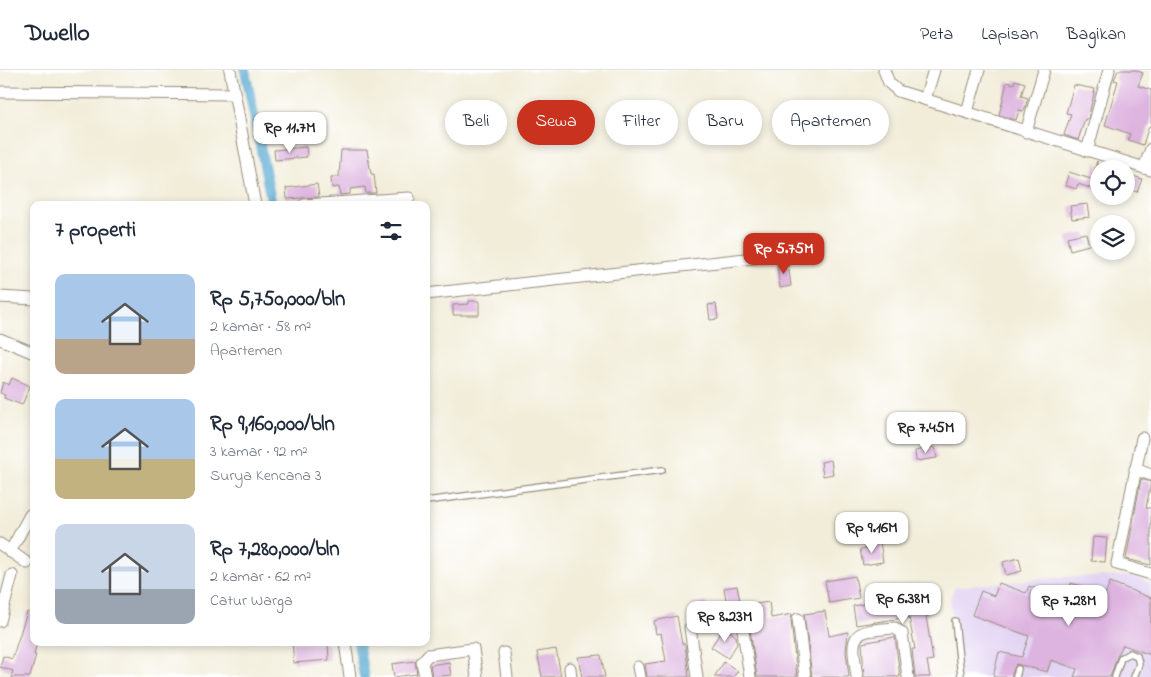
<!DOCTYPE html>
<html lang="id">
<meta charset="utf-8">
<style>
:root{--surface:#fff;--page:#f6f6f7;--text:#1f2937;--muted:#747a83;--line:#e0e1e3;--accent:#c8321e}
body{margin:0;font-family:"Indie Flower",sans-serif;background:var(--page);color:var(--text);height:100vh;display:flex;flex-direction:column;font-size:19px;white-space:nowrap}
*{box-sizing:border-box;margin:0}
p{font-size:16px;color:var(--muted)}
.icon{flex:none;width:28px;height:28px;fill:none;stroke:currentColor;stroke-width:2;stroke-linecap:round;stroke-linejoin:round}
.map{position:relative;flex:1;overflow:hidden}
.panel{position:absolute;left:30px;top:131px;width:400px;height:445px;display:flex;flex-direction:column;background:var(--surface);border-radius:10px;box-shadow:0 2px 8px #0003}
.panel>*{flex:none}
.hud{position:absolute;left:445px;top:30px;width:475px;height:45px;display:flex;gap:10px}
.fabs{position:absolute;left:1090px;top:90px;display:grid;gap:10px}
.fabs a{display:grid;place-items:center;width:45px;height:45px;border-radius:50%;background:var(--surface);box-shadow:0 2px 8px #0003;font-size:25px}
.price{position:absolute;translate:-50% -42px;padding:0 11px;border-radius:10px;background:#fff;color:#222;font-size:16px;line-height:32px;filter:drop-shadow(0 1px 2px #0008)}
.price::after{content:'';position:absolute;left:50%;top:30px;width:15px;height:11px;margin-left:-8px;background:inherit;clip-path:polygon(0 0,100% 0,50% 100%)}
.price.selected{background:var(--accent);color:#fff}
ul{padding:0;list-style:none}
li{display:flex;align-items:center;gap:15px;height:125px;padding:0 25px}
li span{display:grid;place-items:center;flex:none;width:140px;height:100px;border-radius:10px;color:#555}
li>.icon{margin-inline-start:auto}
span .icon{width:60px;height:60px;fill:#fffc;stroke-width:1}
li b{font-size:21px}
h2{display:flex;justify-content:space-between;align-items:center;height:60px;padding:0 25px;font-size:21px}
.chip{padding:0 18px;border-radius:22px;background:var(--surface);box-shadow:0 2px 8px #0003;font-size:18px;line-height:45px}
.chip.selected{background:var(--accent);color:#fff}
header{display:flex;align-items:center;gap:30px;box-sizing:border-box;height:70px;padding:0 25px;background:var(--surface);border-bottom:1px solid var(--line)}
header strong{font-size:24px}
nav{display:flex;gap:28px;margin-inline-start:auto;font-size:18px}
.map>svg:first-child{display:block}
.built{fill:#e2d4f3}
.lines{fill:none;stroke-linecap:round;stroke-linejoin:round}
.canal{stroke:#55a7d0;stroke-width:10}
.building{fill:#ddb3df}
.lane-casing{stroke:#968c7c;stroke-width:8}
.street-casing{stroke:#968c7c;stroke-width:13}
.lane{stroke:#fff;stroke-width:5.5}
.street{stroke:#fff;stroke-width:11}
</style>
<header>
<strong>Dwello</strong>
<nav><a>Peta</a><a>Lapisan</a><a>Bagikan</a></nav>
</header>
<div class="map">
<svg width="1151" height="607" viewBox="0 0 1151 607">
<rect width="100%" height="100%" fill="#fff"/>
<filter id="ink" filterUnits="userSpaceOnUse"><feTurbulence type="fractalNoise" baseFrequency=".02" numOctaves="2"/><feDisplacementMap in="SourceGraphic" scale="10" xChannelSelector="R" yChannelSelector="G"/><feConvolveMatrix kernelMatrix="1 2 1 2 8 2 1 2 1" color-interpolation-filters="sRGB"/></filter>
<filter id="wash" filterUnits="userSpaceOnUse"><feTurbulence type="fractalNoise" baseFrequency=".0096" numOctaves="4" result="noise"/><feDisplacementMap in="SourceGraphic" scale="20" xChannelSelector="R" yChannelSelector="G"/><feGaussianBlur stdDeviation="1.12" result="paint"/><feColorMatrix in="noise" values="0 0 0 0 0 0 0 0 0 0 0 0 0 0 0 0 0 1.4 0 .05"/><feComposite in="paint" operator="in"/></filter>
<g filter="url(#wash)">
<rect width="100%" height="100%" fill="#f2edd9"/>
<path class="built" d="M1132,506L1151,513V607H960L950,528L955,517L1060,507Z"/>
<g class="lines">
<g class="canal">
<path d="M245,0L272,135"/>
<path d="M358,572L364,607"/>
</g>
</g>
<g id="blocks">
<g class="building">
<path d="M1118,0H1135L1143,3L1138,16L1151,20V57L1149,56L1143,75L1128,70L1130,64L1105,55L1118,11L1114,10Z"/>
<path d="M1015,10L1025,13L1021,26L1028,28L1024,41L1019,40L1016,50L999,45L1007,12L1014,14Z"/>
<path d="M1074,15L1095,19L1088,49H1085L1078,70L1064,65L1071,44L1066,43Z"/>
<path d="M306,77L307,87L275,90L274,80Z"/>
<path d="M341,80H367L371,104H374L376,123H366L365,117L350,119V124L340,125L339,117L332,118L331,108L339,107Z"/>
<path d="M1097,91L1099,121L1078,114L1076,119L1065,115L1069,102L1091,109Z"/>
<path d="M1130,105L1142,109L1137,122L1126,118Z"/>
<path d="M317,114L319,127L287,129L286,118Z"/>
<path d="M1088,134L1090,147L1072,149L1070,136Z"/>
<path d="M1086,163L1089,175L1070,180L1067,167Z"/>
<path d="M788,193L791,216L780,218L777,195Z"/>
<path d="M469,231H479V245H453V235L469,234Z"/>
<path d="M716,234L718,249L710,250L708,235Z"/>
<path d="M12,308L30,316L22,335L4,328L5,325L0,323L3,312L9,315Z"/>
<path d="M935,377L937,388L916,391L915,381Z"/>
<path d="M831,390L833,404L823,406L821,392Z"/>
<path d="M1141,409L1151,412L1146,438H1151V495L1126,489Z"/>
<path d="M1093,467L1107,468L1105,492L1091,491Z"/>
<path d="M880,471L883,492L863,495L860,479L871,478L870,473Z"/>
<path d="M1019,488L1022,501L1006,505L1003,492Z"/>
<path d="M855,506L859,528L829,533L825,511Z"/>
<path d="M1110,512L1151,528V585L1123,575L1117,587L1110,607H1074L1077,599L1051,590L1047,602L1016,594L1011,607H993L999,582L1022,587L1029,566L972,545L981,521L994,526L999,513L1026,523L1029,516L1060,527L1064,516L1070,518L1071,513L1081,516L1078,527L1101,535Z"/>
<path d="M737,516L741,536L769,532L771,548L792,544L791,550L797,607H757L749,553L745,547L697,556L692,534L706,532L708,544L728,541L724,518Z"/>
<path d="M926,527L929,545L926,546L933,590L927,591L930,607H915L912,579H915L909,547L856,555L853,536L886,530Z"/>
<path d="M825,541L829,566L848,562L846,581L849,607H812L804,544Z"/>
<path d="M27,542L34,544V572H37L34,585H36L30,607H11L13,601L0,597L3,586L12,589Z"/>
<path d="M677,546L682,574H685L689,607H647L645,594L666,591L661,563L656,564L654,551Z"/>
<path d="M724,557L736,566L737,574L728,588L711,577Z"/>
<path d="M895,567L900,607H864L862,573Z"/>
<path d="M292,572L328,574L329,590L294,593Z"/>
<path d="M556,579L561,606L542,607L537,582Z"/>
<path d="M601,585L605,607H582L578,587Z"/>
<path d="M415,591L417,604L394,607L392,594Z"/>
<path d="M449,592L451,605L432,607L430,595Z"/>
<path d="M724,592L738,601L733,607H714Z"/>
</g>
</g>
</g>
<g filter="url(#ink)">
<use href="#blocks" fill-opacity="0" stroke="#968c7c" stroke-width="1"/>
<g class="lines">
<defs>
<g id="lane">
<path d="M426,431L662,400"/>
<path d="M955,551L961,607"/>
<path d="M1016,607L1018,599"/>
<path d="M1115,607L1121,588L1130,583L1137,586L1139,594L1134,607"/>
</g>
<g id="street">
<path d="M230,0L255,135"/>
<path d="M884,0L889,13L898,21L1151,100"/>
<path d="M0,22L234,24"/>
<path d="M925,29L934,0"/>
<path d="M967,42L979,0"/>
<path d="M1026,62L1044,0"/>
<path d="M1087,81L1109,0"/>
<path d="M1144,98L1151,79"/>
<path d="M304,135L409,128"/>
<path d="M426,224L782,185"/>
<path d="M0,227L34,229"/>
<path d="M0,269L34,283"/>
<path d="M1142,368L1117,494L1151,504"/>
<path d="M1135,399L1151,405"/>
<path d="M0,474L27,493"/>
<path d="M10,482L30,445"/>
<path d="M798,549L805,607"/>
<path d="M0,551L12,505"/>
<path d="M742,554L750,607"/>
<path d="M690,558L697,607"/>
<path d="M345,572L350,607"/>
<path d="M504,583L507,607"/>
<path d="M638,597L640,607"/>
<path d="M570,598L571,607"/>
<path d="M425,607L422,592L428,585L473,579L477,607"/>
<path d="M857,607C851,564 849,561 895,558L902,563L908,607"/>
</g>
</defs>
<use href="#lane" class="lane-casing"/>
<use href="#street" class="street-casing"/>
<use href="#lane" class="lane"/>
<use href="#street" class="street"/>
</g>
</g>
</svg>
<div class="fabs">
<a><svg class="icon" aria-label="locate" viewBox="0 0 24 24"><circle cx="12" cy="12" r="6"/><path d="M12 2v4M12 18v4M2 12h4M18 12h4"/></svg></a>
<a><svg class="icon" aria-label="layers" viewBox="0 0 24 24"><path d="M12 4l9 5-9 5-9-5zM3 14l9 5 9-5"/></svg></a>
</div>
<b class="price" style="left:290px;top:84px">Rp 11.7M</b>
<b class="price selected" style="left:784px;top:205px">Rp 5.75M</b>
<b class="price" style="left:926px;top:384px">Rp 7.45M</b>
<b class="price" style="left:872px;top:484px">Rp 9.16M</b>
<b class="price" style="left:903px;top:555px">Rp 6.38M</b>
<b class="price" style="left:1069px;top:557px">Rp 7.28M</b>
<b class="price" style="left:725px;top:573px">Rp 8.23M</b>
<div class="hud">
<a class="chip">Beli</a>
<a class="chip selected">Sewa</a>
<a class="chip">Filter</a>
<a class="chip">Baru</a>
<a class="chip">Apartemen</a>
</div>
<section class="panel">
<h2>7 properti<svg class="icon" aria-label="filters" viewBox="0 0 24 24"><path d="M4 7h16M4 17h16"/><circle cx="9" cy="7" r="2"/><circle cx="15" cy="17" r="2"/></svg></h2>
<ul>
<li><span style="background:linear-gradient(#a9c7e8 65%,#b9a48a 0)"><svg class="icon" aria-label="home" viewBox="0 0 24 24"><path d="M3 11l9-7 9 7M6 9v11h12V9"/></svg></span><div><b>Rp 5,750,000/bln</b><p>2 kamar · 58 m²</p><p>Apartemen</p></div></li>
<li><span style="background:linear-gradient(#a9c7e8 60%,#c2b280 0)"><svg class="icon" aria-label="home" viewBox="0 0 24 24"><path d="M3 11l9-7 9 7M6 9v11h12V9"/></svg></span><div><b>Rp 9,160,000/bln</b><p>3 kamar · 92 m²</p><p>Surya Kencana 3</p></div></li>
<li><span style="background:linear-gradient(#c9d6e8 65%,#9aa5b1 0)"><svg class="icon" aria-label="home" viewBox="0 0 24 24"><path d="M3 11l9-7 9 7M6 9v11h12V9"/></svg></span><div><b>Rp 7,280,000/bln</b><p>2 kamar · 62 m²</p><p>Catur Warga</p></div></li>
</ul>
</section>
</div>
